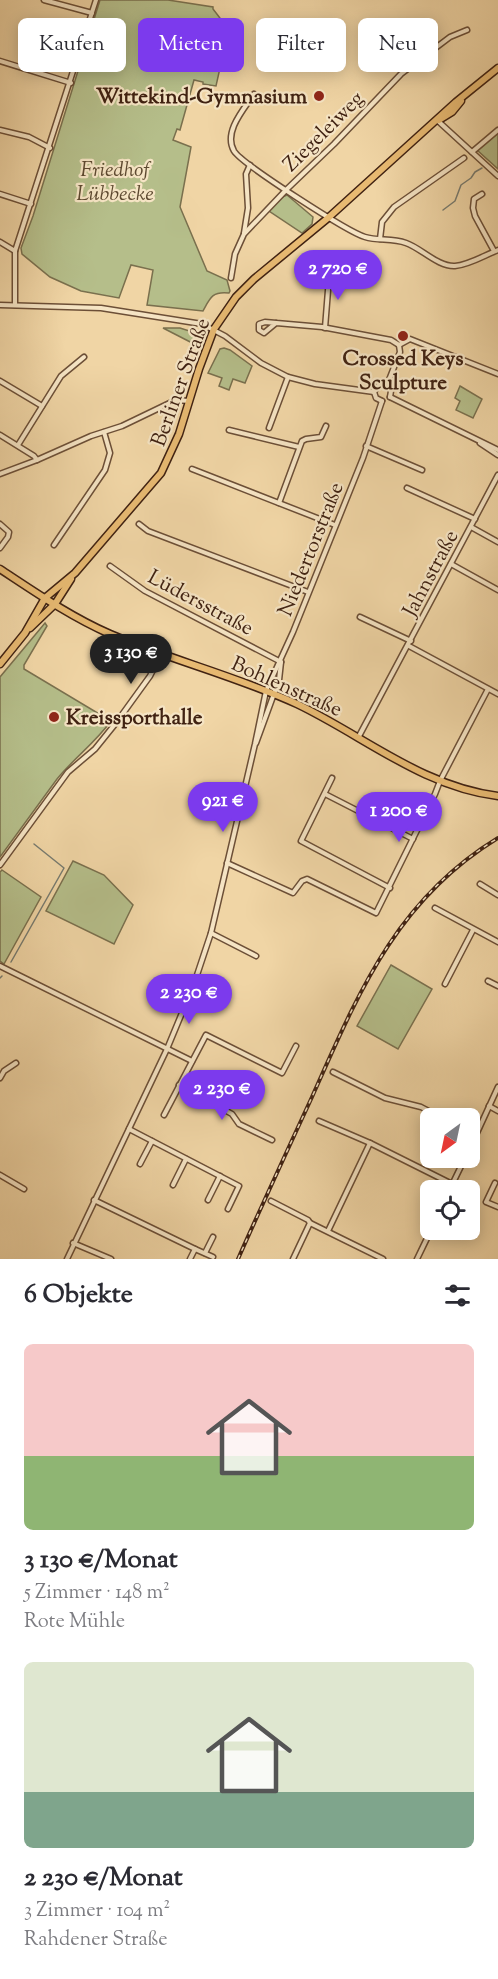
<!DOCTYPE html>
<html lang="de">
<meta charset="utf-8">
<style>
:root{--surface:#fff;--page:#f2f2f3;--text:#2b2b33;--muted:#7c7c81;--accent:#7c3aed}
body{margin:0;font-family:"Sorts Mill Goudy",serif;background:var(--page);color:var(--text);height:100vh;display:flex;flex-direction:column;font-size:22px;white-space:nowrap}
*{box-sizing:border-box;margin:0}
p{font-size:20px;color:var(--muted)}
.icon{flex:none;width:33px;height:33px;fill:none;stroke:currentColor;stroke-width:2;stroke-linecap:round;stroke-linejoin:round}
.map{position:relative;height:1259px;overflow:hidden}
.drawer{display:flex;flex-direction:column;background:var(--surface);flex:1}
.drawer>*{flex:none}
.banner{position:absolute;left:18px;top:18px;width:462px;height:54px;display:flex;gap:12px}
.needle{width:39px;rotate:213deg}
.tools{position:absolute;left:420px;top:1108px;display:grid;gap:12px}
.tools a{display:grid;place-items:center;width:60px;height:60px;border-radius:9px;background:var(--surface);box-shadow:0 3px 15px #0003;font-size:30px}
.price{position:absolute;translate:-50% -51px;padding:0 14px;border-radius:21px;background:var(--accent);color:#fff;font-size:20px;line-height:39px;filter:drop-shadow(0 2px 3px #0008)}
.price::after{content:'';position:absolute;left:50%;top:36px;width:18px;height:14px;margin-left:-9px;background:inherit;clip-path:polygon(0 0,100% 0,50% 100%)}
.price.selected{background:#222;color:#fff}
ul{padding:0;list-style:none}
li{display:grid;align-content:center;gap:12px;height:318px;padding:0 24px}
li span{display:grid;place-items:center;height:186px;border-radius:9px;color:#555}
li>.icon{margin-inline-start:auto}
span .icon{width:108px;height:108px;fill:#fffc;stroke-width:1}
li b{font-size:26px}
h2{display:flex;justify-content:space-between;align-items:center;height:72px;padding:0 24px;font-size:26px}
.chip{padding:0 21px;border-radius:9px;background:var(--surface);box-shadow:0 3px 15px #0003;font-size:21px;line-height:54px}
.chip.selected{background:var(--accent);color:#fff}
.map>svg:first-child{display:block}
.green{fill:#b5be8a;stroke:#7a704e;stroke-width:1.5}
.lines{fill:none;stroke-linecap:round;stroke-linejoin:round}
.stream{stroke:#777b70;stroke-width:1.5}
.street-casing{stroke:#6c4f37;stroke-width:7}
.primary-casing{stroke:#402212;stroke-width:9}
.street{stroke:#f5e4c4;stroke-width:4}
.primary{stroke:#e8ba72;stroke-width:6}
.rail-casing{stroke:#402212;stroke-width:4}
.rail{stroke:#f5e4c4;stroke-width:1.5;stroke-dasharray:4.5;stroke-linecap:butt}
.poi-dot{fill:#8f2418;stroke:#f5e4c4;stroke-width:2}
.labels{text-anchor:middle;stroke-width:4.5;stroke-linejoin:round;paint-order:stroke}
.poi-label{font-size:21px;font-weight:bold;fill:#402212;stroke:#f5e4c4;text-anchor:end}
.street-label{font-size:21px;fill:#402212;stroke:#f5e4c4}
.park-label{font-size:21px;font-style:italic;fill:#5d4930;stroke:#f5e4c4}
</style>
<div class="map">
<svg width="498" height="1259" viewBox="0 0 498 1259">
<rect width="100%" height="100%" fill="#f0d5a5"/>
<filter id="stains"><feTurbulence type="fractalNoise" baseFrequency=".00333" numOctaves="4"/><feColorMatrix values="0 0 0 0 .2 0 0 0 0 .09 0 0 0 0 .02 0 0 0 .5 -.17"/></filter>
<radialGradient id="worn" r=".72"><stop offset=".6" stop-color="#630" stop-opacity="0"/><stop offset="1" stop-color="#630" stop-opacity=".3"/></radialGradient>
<g class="green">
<path d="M100,0H168L213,7V9L233,35L222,59L216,86L203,84V82L194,80L180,130L177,129L173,140L191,147L180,207L207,271L227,280L230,291L229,293C212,291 210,298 203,311L147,305L153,270L131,265L119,298L81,291L50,277L22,254L21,248L33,216Z"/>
<path d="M498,133V169L477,150Z"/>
<path d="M287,195L313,217L312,224L302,233L269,211L280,198Z"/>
<path d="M163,328H180L199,334L201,339L200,347Z"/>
<path d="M224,348L230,350L252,366L245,383L233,379L229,390L219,386L222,378L208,373L220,349Z"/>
<path d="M460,386L482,399L473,418L456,410L460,401L455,398Z"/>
<path d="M45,623L47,626L24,665V669L111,721C95,743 74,758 57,779L0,857V677Z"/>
<path d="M73,861L104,875L133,905L114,944L46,911Z"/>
<path d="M2,870L41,897L4,964L0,961V872Z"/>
<path d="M391,965L432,989L398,1049L357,1026Z"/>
</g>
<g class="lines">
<g class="stream">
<path d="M443,210L455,201L461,185L471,178L475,172L482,168"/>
<path d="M11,962L64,868L34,844"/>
<path d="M0,978L2,976"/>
</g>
<defs>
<g id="street">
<path d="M44,0L92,13"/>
<path d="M0,61L71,83"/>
<path d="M254,94C244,109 223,132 234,151C242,164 348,232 365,237C378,241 392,238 406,243C421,248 438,267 455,266C469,265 485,255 498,250"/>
<path d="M438,121L498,176"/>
<path d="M0,130L29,137L50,148"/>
<path d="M472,152L498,130"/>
<path d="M0,194L31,204"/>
<path d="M482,194L474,199L473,208L475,216L494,251"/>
<path d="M244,233L248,208L246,174L250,165"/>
<path d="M380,239L382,222L394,207L464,158"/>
<path d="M0,242L15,251"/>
<path d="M231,278L235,254L244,234L287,189L334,144L401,74L450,37L467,30"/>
<path d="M0,305L101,308L202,324L225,336L261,363L288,377L315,384L374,392"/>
<path d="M15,305V251L96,0"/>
<path d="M276,323L264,333L259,330V324L265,322L322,327L391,340L399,345"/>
<path d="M325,328L329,278L337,268"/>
<path d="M399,345L410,339L498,374"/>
<path d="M0,381L42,406"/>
<path d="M387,385L400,352L399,345"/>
<path d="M387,385L391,391L390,397"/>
<path d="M374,392L379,385H387"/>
<path d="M374,392L376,398L382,401"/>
<path d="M390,397L498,450"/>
<path d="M269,428L288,377"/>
<path d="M229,430L299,447"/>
<path d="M0,435L34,456L37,460"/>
<path d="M480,443L498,455"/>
<path d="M18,445L61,376L84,357"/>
<path d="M366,446L422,470"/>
<path d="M192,469L335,525"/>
<path d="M0,474L37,460L91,436L122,426L176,400L189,401"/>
<path d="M407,488L475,519"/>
<path d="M279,503L302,441L306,439L321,437L326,426"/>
<path d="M0,524L9,532L8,537L0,548"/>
<path d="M139,524L148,531L308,592"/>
<path d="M471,527L498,542"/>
<path d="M54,545L105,470L110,453L104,432"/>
<path d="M451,564L498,590"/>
<path d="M110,566L145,591L281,662"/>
<path d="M360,617L411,641"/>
<path d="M409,646L498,694"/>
<path d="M358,738L498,475"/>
<path d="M256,743L279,680L281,662"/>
<path d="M332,778L301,841L390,888"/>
<path d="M325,794L413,839"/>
<path d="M227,863L293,893L302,881L307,879L376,913L435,794L440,781L488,689"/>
<path d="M0,865L68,772L95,749L116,723L150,676L161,654"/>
<path d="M480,884L498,895"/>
<path d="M435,908L498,942"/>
<path d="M211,933L256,956"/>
<path d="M0,966L192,1061"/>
<path d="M488,981L498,986"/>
<path d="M445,984L473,930"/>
<path d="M333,1072L385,1098L421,1107L444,1119"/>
<path d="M0,1078L4,1071L16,1063"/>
<path d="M179,1085L232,1114L239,1124L272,1140"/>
<path d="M489,1106L498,1111"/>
<path d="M164,1115L206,1035L282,1073L296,1046"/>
<path d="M319,1121L370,1143"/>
<path d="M129,1129L239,1186L228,1209"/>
<path d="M470,1148L498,1087"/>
<path d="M140,1164L152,1141"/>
<path d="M0,1175L24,1189"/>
<path d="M495,1183L486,1202L498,1207"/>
<path d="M173,1185L186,1159"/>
<path d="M449,1191L465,1158"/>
<path d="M94,1200L195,1249L190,1259"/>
<path d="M208,1200L220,1176"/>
<path d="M271,1201L308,1220L310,1223L383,1259"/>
<path d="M328,1231L370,1143L452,1184"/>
<path d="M73,1243L111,1259"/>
<path d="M195,1249L213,1257"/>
<path d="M205,1253L213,1237"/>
<path d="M67,1259L167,1049L194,984L211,933L255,744L266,691L293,632L363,458L382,401"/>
<path d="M293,1259L310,1223"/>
<path d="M417,1259L431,1230"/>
</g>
<g id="primary">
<path d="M439,120L452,112L461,101"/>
<path d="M0,569C35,592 71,617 110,634C171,660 236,676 297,704C364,736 423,787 498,796"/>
<path d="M30,628L55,604L71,579"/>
<path d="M0,664L25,633L45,598L75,573L161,473L179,434L199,369L214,329L236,297L254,279L328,218L456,102L498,68"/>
</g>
</defs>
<use href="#street" class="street-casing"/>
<use href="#primary" class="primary-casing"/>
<use href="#street" class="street"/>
<use href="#primary" class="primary"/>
<defs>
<path id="rail" d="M238,1259C262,1205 287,1151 312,1097C358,994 396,900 498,838"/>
</defs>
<use href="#rail" class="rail-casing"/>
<use href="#rail" class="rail"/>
</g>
<g class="poi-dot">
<circle cx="319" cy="96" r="6"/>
<circle cx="403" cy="336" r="6"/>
<circle cx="54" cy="717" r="6"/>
</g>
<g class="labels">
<g class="poi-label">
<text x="307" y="103">Wittekind-Gymnasium</text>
<text x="403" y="365" text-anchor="middle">Crossed Keys<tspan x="403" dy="24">Sculpture</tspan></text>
<text x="66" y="724" text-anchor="start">Kreissporthalle</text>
</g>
<g class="street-label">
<text transform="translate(323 131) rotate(-45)" y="7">Ziegeleiweg</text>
<text transform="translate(180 382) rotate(-70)" y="7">Berliner Straße</text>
<text transform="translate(310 549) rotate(-68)" y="7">Niedertorstraße</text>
<text transform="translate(430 573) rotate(-62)" y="7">Jahnstraße</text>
<text transform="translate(201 602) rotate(28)" y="7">Lüdersstraße</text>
<text transform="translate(287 686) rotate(24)" y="7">Bohlenstraße</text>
</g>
<g class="park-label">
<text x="115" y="176">Friedhof<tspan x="115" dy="24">Lübbecke</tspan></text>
</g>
</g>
<rect width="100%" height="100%" filter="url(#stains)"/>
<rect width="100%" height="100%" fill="url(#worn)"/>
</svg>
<div class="tools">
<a><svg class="needle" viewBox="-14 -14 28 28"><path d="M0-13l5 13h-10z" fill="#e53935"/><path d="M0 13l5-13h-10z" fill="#7c7c81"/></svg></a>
<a><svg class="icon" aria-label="locate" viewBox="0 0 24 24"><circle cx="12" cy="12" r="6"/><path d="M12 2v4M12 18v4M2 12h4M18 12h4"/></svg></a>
</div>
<b class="price" style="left:338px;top:301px">2 720 €</b>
<b class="price selected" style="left:131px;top:685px">3 130 €</b>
<b class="price" style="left:223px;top:833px">921 €</b>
<b class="price" style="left:399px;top:843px">1 200 €</b>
<b class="price" style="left:189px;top:1025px">2 230 €</b>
<b class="price" style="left:222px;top:1121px">2 230 €</b>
<div class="banner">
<a class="chip">Kaufen</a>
<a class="chip selected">Mieten</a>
<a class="chip">Filter</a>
<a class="chip">Neu</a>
</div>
</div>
<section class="drawer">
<h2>6 Objekte<svg class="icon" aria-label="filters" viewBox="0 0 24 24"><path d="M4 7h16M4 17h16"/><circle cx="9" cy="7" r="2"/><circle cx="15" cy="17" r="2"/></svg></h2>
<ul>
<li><span style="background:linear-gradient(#f6c9c9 60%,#8fb573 0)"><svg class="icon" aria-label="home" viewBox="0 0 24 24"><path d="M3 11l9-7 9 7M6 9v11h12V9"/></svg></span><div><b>3 130 €/Monat</b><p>5 Zimmer · 148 m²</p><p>Rote Mühle</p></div></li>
<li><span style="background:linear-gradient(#dfe7d0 70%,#7fa58c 0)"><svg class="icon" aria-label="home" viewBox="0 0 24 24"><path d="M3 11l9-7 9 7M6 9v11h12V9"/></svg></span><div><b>2 230 €/Monat</b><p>3 Zimmer · 104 m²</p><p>Rahdener Straße</p></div></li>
</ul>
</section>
